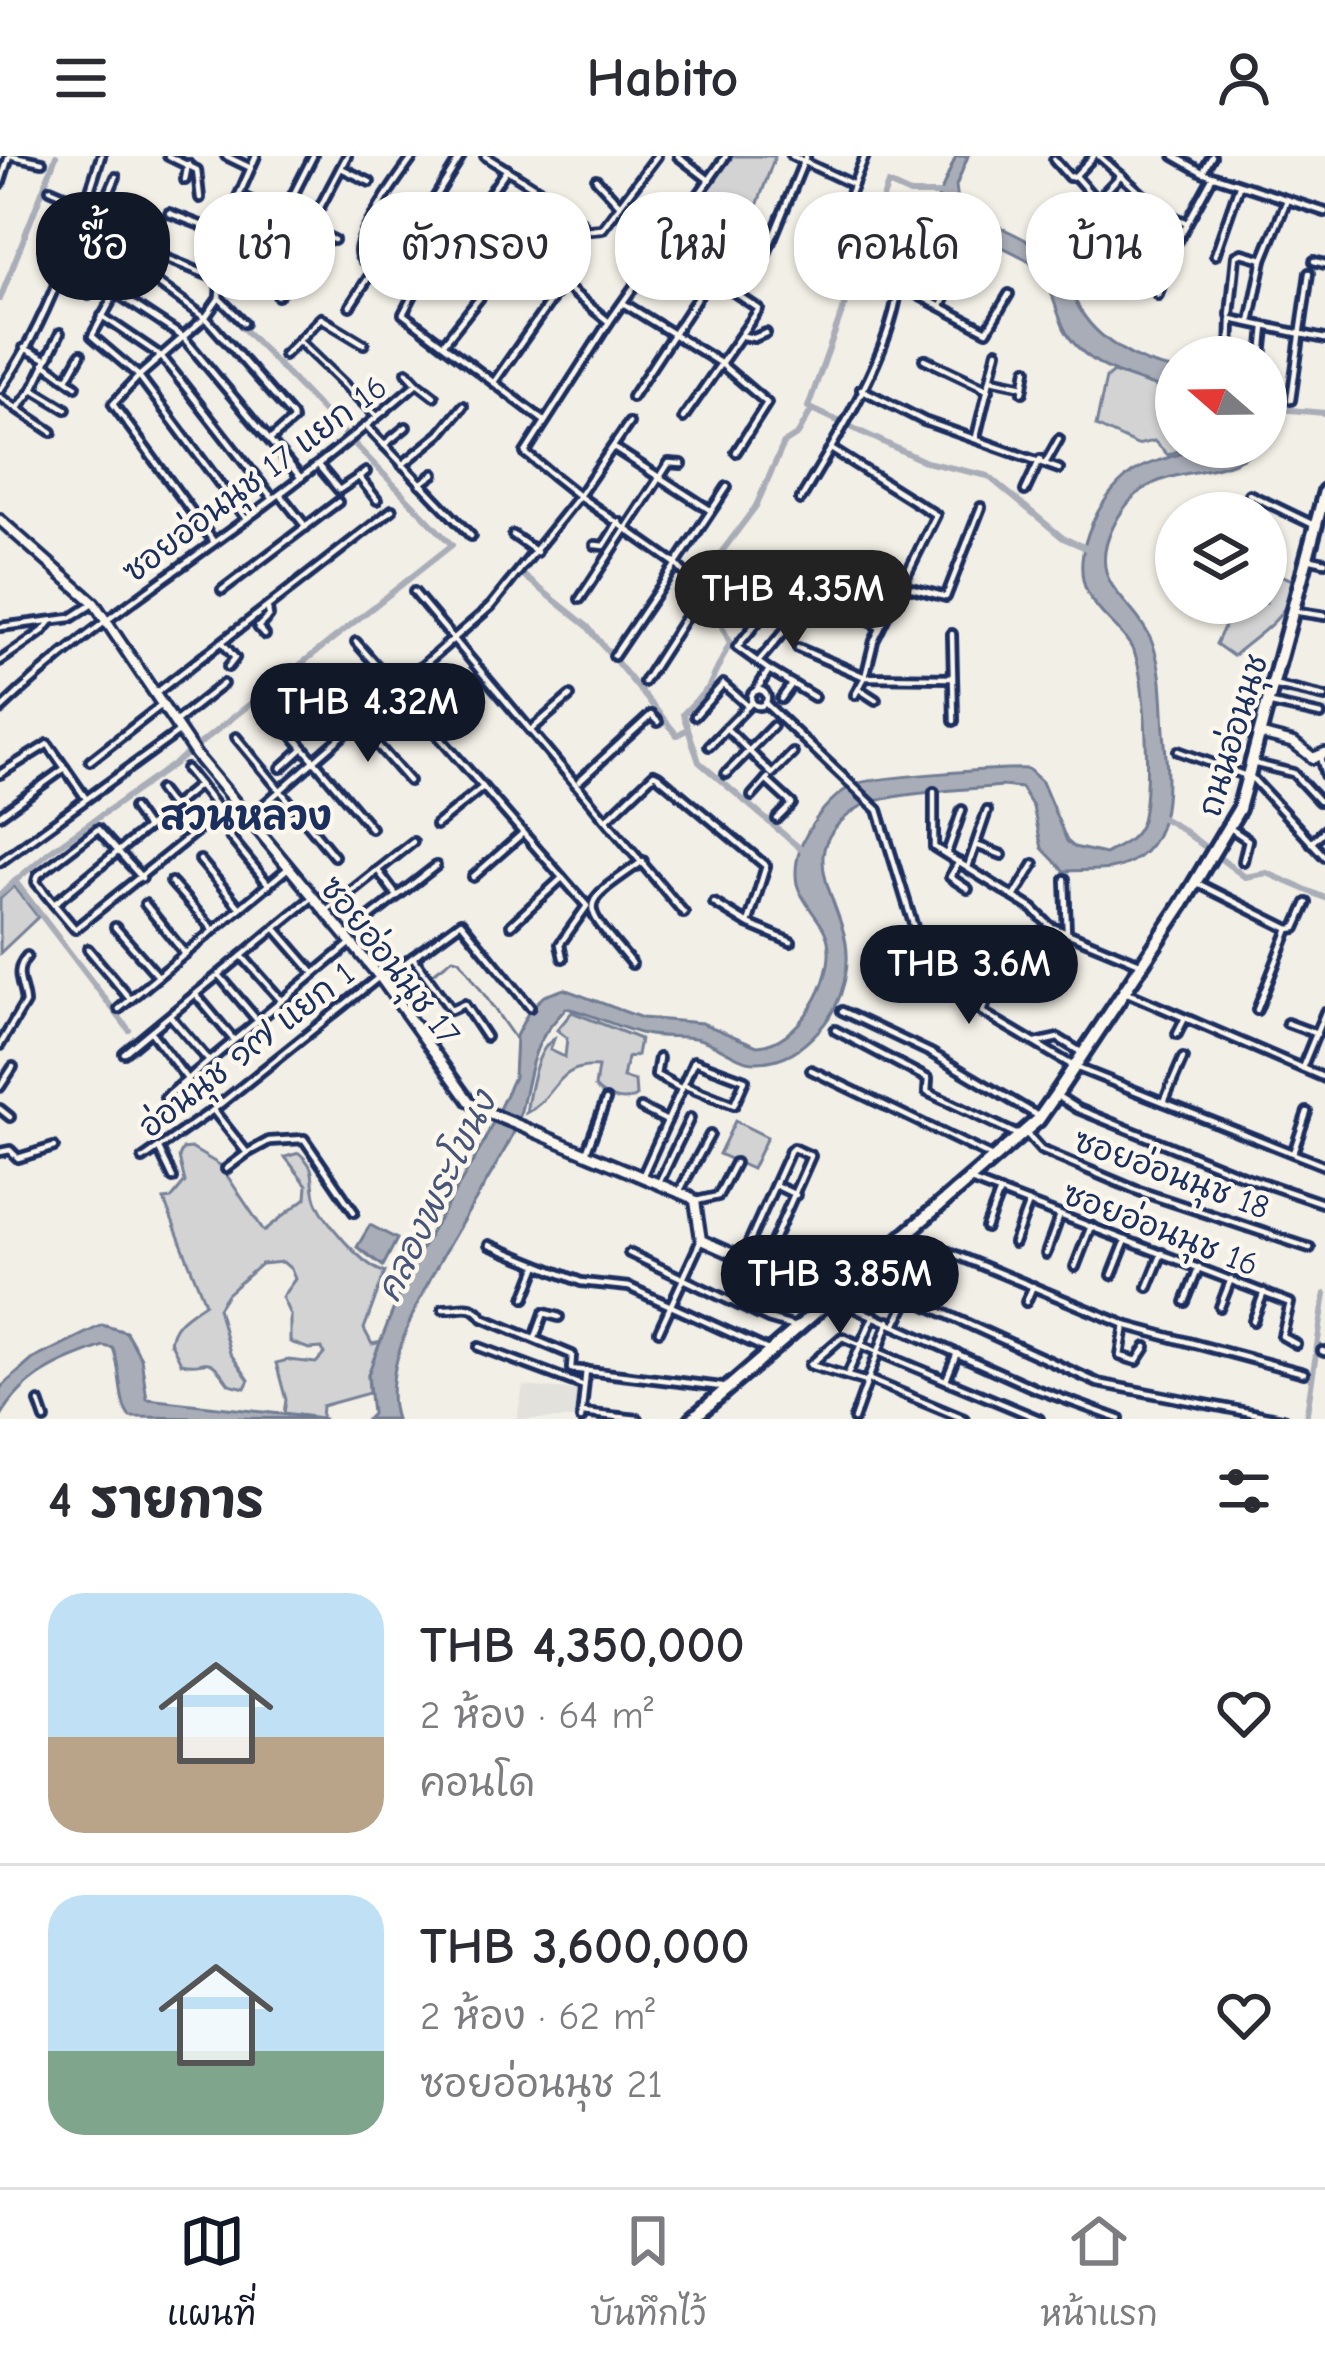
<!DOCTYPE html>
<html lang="th">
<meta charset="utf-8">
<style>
:root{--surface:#fff;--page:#f2f2f3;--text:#2b2b33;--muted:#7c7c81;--line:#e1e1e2;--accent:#111827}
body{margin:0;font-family:"Comic Neue","Playpen Sans Thai",sans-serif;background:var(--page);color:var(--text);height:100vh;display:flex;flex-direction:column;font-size:45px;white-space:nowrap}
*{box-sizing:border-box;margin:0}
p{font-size:39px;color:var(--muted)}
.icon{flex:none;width:66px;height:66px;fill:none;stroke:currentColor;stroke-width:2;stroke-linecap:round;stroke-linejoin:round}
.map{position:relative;height:1263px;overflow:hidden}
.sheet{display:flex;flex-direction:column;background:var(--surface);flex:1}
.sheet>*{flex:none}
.banner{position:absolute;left:36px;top:36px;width:1254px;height:108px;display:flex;gap:24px}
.needle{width:78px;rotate:290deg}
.tools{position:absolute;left:1155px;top:180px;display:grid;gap:24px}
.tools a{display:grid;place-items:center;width:132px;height:132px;border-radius:50%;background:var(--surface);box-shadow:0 3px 9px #0004;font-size:60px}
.price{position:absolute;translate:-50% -102px;padding:0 27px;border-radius:42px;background:var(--accent);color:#fff;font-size:39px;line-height:78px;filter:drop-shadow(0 3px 6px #0008)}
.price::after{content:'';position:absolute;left:50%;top:72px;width:36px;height:27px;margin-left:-18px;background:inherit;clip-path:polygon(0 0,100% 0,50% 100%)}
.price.current{background:#222;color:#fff}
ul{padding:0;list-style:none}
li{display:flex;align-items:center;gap:36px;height:300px;padding:0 48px}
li+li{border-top:3px solid var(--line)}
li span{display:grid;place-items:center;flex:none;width:336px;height:240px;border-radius:36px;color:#555}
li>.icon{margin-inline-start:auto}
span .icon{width:144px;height:144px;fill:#fffc;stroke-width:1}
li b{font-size:51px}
h2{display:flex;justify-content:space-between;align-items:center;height:144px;padding:0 48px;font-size:51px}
.chip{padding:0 42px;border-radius:48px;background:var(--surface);box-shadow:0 3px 9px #0004;font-size:42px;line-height:108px}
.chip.current{background:var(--accent);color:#fff}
header{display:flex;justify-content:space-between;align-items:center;height:156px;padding:0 48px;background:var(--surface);font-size:54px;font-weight:600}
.tabs{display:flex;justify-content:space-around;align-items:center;height:168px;border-top:3px solid var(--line);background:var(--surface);font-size:33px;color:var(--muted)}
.tabs a{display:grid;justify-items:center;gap:6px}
.tabs .current{color:var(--accent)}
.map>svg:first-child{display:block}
.built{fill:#e2e1dc}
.green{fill:#d2d3d2;stroke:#768198;stroke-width:3}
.water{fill:#a9adb7;stroke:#707b93;stroke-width:3}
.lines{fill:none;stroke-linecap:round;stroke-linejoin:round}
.stream{stroke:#707b93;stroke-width:3}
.canal{stroke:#a9adb7;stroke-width:6}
.minor-casing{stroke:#1b2f5e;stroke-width:14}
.tertiary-casing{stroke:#1b2f5e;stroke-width:16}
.primary-casing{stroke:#1b2f5e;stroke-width:20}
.minor{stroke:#fbf7ec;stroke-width:4.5}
.tertiary{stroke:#fbf7ec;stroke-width:8}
.primary{stroke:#fbf7ec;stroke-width:10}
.labels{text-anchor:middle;stroke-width:9;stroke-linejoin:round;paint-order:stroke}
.street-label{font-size:33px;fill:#1b2f5e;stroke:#fbf7ec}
.water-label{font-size:36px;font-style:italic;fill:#465579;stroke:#fbf7ec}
.quarter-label{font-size:39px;font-weight:bold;fill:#1b2f5e;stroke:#fbf7ec}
</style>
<header><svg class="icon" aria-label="menu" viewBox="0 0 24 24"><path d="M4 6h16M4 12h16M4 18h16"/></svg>Habito<svg class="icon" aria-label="person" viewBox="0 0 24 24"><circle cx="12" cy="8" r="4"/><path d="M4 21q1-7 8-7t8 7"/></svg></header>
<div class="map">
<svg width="1325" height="1263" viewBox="0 0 1325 1263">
<rect width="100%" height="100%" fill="#f2efe6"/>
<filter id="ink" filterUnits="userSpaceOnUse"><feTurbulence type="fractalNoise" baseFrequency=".00833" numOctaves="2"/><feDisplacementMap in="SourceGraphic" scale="24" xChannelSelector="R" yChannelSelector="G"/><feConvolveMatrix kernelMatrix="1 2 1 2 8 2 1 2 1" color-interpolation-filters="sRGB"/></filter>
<g filter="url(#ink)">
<path class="built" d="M523,1230L579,1235L576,1263H517Z"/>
<g class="green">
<path d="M729,0H775L753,61L739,81L694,50Z"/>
<path d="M1113,216L1176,237L1178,295L1168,299L1154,285L1137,289L1096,270L1106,222Z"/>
<path d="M1266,413L1295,425C1286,466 1262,474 1233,500L1216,488L1231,456L1242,454L1250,447H1266Z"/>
<path d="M14,730L38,761L0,797V743Z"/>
<path d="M572,856L640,883L637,899L627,902L623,922L635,925L636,940C625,949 603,941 595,931L598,911C554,908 557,942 526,957C530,935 535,894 554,883L550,894L565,901L567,882L557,874Z"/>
<path d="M735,965L767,981L752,1013L719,998Z"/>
<path d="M191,992L220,1009L264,1075L306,1042L307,1029L285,1001L299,997C318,1014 310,1020 315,1040C319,1061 366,1114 385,1116L364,1173L372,1188L382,1186L368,1219L369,1237L322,1250L321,1262L284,1257L286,1244L276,1207L288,1204L316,1207L324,1198L322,1192L309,1193L290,1186V1159L282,1141L295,1123L291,1113L283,1106L261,1108L227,1138L218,1152L230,1197L249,1224L245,1232L229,1228C204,1192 209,1214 181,1207L171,1187L170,1189C171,1167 188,1159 205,1147L164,1044L171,1043L185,1026L179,1001L183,993Z"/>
</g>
<g class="water">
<path d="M956,0H968L956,30L958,46C988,71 1028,78 1055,105C1066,116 1070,134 1077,148C1094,183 1138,208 1176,214V237C1138,224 1084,213 1064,172C1054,151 1051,122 1030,106C999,84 957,81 937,45Z"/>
<path d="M1202,291H1259C1210,333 1149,296 1113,371C1085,429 1132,440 1151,484C1163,512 1162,544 1164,575C1168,624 1178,701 1110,713C1095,715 1079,714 1064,715L1042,692L1033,651L1021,632L1002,630C968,634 883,636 858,652C802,689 826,721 842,771C854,806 844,846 820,873C802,893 785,905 758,906C737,907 719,888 699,883C682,879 662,882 644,878C618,872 593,858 566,852C559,861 549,870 543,881C526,909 527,948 513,978C481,1046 370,1188 396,1263H367L372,1258L368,1219L374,1202L409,1114L482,990L514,921L516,880L530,853L544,840L564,833L642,862L702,867L757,890C798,889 836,823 828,785C824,765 802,748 797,728C790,691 822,646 853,629C867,621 1005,612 1028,613L1042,626L1067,685L1074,691L1105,698C1119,690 1133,685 1140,670C1152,643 1146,522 1134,496C1124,474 1099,460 1088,438C1067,399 1103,330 1140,312C1159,303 1182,298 1202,291Z"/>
<path d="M370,1069L397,1083L383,1110L357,1091Z"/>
<path d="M102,1169L126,1176L141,1202L147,1243L325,1263L130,1261C118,1248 122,1214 113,1192L103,1190C60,1206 24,1219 0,1262V1232L33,1203Z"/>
</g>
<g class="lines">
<path class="stream" d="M432,818L453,802L460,804L516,884"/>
<g class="canal">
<path d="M942,38H910L888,28L808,251L926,306L988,320L1063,382L1086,392"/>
<path d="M0,143L56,0"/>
<path d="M1266,252L1325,257"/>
<path d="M523,419L587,470L677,579L688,573"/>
<path d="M1157,659L1180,672L1245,721L1267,717L1325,742"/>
<path d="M802,694L699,606L683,558L708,532L730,487L700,425L756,350L784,287L798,278L812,253"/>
<path d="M15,725L129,874"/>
<path d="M0,738L49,696L174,608L452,389L236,165"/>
<path d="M1306,1263L1325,1138"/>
</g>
<defs>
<g id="minor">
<path d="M13,0L42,6"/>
<path d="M168,0L197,14L200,42"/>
<path d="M226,0L251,12"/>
<path d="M485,0L539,34L582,67"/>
<path d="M792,0L852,28"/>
<path d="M1099,0L1161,55L1187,67"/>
<path d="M1174,0L1202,16L1325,56"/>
<path d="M1054,4L1069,21L1075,20C1110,58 1118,82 1172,95L1213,20"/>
<path d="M341,12L370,26"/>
<path d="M1203,16L1212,0"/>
<path d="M1075,20L1094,0"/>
<path d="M596,23L620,49"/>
<path d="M185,24L188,8"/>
<path d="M709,24L726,0"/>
<path d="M0,28L9,0"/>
<path d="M50,33L85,48"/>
<path d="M1104,37L1121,19"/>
<path d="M239,39L334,84"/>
<path d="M377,54L446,102L507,13"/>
<path d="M687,55L765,100L806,0"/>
<path d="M169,57L219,76"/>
<path d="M283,59L313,0"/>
<path d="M78,70L117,89"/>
<path d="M309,72L347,0"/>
<path d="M1121,72L1148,43"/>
<path d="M590,74L602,73L657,0"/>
<path d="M92,76L116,21"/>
<path d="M413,78L461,0"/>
<path d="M70,92L105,108"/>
<path d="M524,92L552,61"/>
<path d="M1215,99L1239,30"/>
<path d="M1263,103L1287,44"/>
<path d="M507,105L521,117"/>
<path d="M1314,105L1325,108"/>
<path d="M132,108L205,162"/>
<path d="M820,113L865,0"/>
<path d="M373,120H390L398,109"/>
<path d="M253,121L275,93L289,65"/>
<path d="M56,123L89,139"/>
<path d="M220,124L140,92L92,180L139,220L246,363"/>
<path d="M418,129L403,158L543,264"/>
<path d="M899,129L987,175L1009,138"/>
<path d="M116,137L183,181L301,322"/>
<path d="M1158,139L1172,95"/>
<path d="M278,140L320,77"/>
<path d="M219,142L244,167"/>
<path d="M623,147L720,207L767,247L736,296"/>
<path d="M942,148L964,105"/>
<path d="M350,150L374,113C370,109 363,106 360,100C351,85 403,15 414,0"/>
<path d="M1230,159L1236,100L1242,97L1263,103L1250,166"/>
<path d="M102,160L161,200L273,343"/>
<path d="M205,161L292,260L293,264L270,284"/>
<path d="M743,180L754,182L766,177"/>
<path d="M299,185L377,260"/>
<path d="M444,187L519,92L609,166"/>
<path d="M24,192L46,203"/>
<path d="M284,199L321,162L364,188"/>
<path d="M1230,201L1231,163L1325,183"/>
<path d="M1262,201L1265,171"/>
<path d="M924,203L989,234"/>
<path d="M44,207L76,230"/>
<path d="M67,223L81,198"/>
<path d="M991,223L1024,230"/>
<path d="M494,226L563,127"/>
<path d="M417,227L434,240"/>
<path d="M33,233L66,253"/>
<path d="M861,233L924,265L1059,313"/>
<path d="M0,234C48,166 76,79 101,0"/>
<path d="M1023,236L1027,213"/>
<path d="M0,241L52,276"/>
<path d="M632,241L711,121L759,153L683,262"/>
<path d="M1291,244L1309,117"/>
<path d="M17,253L33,233L60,177"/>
<path d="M367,271L471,380"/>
<path d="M976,281L997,195"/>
<path d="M384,289L406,271"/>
<path d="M614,292L710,354"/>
<path d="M831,293L936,359L874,485L865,521L855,539"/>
<path d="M1046,306L1059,283"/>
<path d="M318,309L339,334L366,316"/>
<path d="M402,309L440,278L463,250"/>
<path d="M359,321L377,344"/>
<path d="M420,328L434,318"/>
<path d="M1025,335L1040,303"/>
<path d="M280,338L306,371"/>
<path d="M1249,338L1316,370"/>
<path d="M800,344C835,286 888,202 898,135C901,117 897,97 894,79L843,56"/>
<path d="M513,379L537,396"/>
<path d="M214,386L113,248L139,220L205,162L219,142L222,78L256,0"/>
<path d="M595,389L604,390L619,366"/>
<path d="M863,396L906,419"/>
<path d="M1307,402L1325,406"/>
<path d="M790,411L880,472"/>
<path d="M901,429L946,441L981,351"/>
<path d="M222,434L338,346"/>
<path d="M414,436L684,757"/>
<path d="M580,443L669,307L682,308"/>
<path d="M1292,455L1325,460"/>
<path d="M0,471L71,462L94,447"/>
<path d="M952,478L954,565"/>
<path d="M265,479L258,471L269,460L268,453"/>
<path d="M356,486L587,750L560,788L563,802"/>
<path d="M223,487L235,502L228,511"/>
<path d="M798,492L865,521L952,522"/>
<path d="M614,500L676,408L579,340L629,267"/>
<path d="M0,505L43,475L51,465"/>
<path d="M758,506L797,460"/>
<path d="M769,514L814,541"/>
<path d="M319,522L409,625"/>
<path d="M644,526L698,442L695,429L676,408L727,331"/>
<path d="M1277,530L1325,541"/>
<path d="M859,533L876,544"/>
<circle cx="759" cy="542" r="8"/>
<path d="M756,535L769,514L737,491L777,442"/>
<path d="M156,537L392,354"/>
<path d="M781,543L792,528"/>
<path d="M765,547L878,654L917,781L995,824L982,856L1075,911L1325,1010"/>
<path d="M1267,547L1321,559"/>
<path d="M0,554C65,491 139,441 212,388C283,337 351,284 417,227L407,216"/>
<path d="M274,557L371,672"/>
<path d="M695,560L723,528L748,550"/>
<path d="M175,566L223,528"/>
<path d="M726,572L772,618L793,597"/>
<path d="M532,573L570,540"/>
<path d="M236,581L334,700"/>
<path d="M709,590L752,546"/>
<path d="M1178,595L1252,622L1325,701"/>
<path d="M1320,601L1325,619"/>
<path d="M90,605L163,548"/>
<path d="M1252,607L1293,617L1319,645H1325"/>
<path d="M281,612L303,592"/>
<path d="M186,613L199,629L54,748L75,773L234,645"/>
<path d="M0,618L48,588L85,641"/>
<path d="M726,618L773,570"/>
<path d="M766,624L792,648L777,663"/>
<path d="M579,625L651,559L658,566"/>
<path d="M199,629L221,657"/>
<path d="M159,634L172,651"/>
<path d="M934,636V691L1033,753L1050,770L1140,807"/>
<path d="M752,640L768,622"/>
<path d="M133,652L147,672"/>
<path d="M0,659L65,612"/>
<path d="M251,660L491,450L579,340L525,297L609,166L709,24L678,0"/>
<path d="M607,663L654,618L658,620L766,710L748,768L791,786"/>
<path d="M436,669L483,631"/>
<path d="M1230,672L1248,684L1243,705"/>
<path d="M230,681L269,729"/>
<path d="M1311,687L1325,674"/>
<path d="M976,689L1002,699"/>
<path d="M947,697L962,654"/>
<path d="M200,704L240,752"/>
<path d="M0,706L180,575"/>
<path d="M959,706L950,721L968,733"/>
<path d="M968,711L987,655"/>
<path d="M379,716L397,740"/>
<path d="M473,721L523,677"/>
<path d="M1065,723L1067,777"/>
<path d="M171,726L213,774"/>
<path d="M1197,727L1289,773"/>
<path d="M1014,741L1034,708"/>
<path d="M714,747L748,768"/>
<path d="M54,748L36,726L38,719L98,673L142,722"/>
<path d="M145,748L185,798"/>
<path d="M325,756L413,686"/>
<path d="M511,769L562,722"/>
<path d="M115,771L158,820"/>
<path d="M276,773L314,817"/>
<path d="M346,780L436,710"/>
<path d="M88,793L130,843"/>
<path d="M242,800L281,844"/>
<path d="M413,801L451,854L464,848L486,881"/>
<path d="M632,808C581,745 574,753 643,705"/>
<path d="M219,819L257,864"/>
<path d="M382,824L461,766L530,851"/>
<path d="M875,829L917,781"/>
<path d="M1125,836L1325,922"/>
<path d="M196,839L233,883"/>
<path d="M119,853L287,713"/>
<path d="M1257,854L1289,773L1296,772L1307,747"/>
<path d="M842,855L931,897L1038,960"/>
<path d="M170,860L208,904"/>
<path d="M1287,867L1317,878"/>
<path d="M835,874L928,923L927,936L1020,980"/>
<path d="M151,876L187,923"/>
<path d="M1177,878L1185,862"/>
<path d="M1036,887L1058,882L1079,895"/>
<path d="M0,889L25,847C24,829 12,817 27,800"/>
<path d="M124,897L313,741"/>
<path d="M659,902L656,919L682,933"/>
<path d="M1302,912L1325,856"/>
<path d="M811,914L990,1000"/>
<path d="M0,931L13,911"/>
<path d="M1056,939L1078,953L1246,1021L1325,1048"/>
<path d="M165,942L350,788"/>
<path d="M1164,946L1183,902"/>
<path d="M641,952L667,965"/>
<path d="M0,953L10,961"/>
<path d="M213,954L247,997L269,985L304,983L354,1056"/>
<path d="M1025,976L1041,994L1136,1034L1310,1092"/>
<path d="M160,995L173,1022"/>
<path d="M0,996L10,994L18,1002L54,991"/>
<path d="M586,997L606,944"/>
<path d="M1293,997L1307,956"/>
<path d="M143,1003L213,954L379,821"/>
<path d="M226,1013L247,997"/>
<path d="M642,1021L694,905L745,924L734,949L683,929"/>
<path d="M973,1026L1290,1147L1282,1180L1296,1188"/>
<path d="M659,1027L690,962"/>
<path d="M775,1029L796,1039"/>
<path d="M679,1036L710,979"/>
<path d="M696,1045L718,1040L735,1007"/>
<path d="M986,1072L1000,1036"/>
<path d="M910,1080L1128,1170L1304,1217"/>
<path d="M1014,1087L1029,1047"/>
<path d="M489,1089L581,1126L629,1131L768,1194"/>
<path d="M629,1097L768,1163L792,1170"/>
<path d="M1046,1098L1060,1059"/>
<path d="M742,1102L790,995L793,992L811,1000L762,1111"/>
<path d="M1075,1111L1091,1070"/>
<path d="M1112,1119L1126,1084"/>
<path d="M864,1121L1098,1227L1283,1263"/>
<path d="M1148,1131L1162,1097"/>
<path d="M525,1142L538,1109"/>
<path d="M837,1144L1036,1233L1119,1263"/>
<path d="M1026,1146L1033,1130"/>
<path d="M1185,1146L1199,1111"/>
<path d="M1220,1151L1231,1123"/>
<path d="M443,1153C460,1154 472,1145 483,1162L572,1199L571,1213L722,1231"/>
<path d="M1253,1165L1264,1136"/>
<path d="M896,1168L909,1141"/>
<path d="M1125,1169L1120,1200L1137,1205L1146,1191"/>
<path d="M659,1175L701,1084"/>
<path d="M535,1182L544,1157L559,1161"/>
<path d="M479,1191L584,1230"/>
<path d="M1322,1195L1325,1196"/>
<path d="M847,1220L874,1159"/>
<path d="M868,1223L964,1263"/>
<path d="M946,1224L957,1197"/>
<path d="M867,1226L810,1209L842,1181L1039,1263"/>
<path d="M39,1246L45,1263"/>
<path d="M582,1257L638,1263"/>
<path d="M581,1263L586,1214"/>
<path d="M854,1263L889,1165"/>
</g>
<g id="tertiary">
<path d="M0,364L94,447L196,599L382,824L469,945L482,954L690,1041L695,1045L701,1084L832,1142"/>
<path d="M1259,578L1294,587L1313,602L1325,597"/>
</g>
<path id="primary" d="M692,1263L1038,964L1059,934L1181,750L1239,653L1325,335"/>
</defs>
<use href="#minor" class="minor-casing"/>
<use href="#tertiary" class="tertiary-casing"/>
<use href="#primary" class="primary-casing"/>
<use href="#minor" class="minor"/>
<use href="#tertiary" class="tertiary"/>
<use href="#primary" class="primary"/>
</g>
</g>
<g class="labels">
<g class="street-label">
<text transform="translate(254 322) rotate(-37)" y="12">ซอยอ่อนนุช 17 แยก 16</text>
<text transform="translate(1232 579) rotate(-73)" y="12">ถนนอ่อนนุช</text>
<text transform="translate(391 804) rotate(52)" y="12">ซอยอ่อนนุช 17</text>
<text transform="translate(246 893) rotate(-38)" y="12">อ่อนนุช ๑๗ แยก 1</text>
<text transform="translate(1172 1017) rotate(20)" y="12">ซอยอ่อนนุช 18</text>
<text transform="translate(1161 1072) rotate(21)" y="12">ซอยอ่อนนุช 16</text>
</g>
<g class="water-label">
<text transform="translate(435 1040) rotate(-64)" y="13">คลองพระโขนง</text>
</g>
<g class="quarter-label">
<text x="246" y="673">สวนหลวง</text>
</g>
</g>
</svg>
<div class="tools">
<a><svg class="needle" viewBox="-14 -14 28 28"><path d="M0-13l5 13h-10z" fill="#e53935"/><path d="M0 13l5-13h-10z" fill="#7c7c81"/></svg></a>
<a><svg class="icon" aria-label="layers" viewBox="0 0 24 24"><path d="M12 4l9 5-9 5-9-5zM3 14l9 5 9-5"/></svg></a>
</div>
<b class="price current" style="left:793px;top:496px">THB 4.35M</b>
<b class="price" style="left:368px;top:609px">THB 4.32M</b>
<b class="price" style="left:969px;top:871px">THB 3.6M</b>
<b class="price" style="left:840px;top:1181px">THB 3.85M</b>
<div class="banner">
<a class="chip current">ซื้อ</a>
<a class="chip">เช่า</a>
<a class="chip">ตัวกรอง</a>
<a class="chip">ใหม่</a>
<a class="chip">คอนโด</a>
<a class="chip">บ้าน</a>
</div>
</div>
<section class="sheet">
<h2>4 รายการ<svg class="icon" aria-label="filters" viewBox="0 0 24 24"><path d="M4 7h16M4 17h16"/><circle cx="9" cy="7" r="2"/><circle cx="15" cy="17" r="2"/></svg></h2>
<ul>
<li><span style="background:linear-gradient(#bfe0f5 60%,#b9a48a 0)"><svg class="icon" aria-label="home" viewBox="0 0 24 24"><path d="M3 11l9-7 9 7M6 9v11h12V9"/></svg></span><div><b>THB 4,350,000</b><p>2 ห้อง · 64 m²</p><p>คอนโด</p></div><svg class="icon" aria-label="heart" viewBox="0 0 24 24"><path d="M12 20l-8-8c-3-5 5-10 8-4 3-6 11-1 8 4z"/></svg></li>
<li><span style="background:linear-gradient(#bfe0f5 65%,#7fa58c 0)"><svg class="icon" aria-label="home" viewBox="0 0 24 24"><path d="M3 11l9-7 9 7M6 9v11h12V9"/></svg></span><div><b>THB 3,600,000</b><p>2 ห้อง · 62 m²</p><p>ซอยอ่อนนุช 21</p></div><svg class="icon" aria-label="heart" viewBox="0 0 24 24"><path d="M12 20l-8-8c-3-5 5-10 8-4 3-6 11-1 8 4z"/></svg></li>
</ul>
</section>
<nav class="tabs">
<a class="current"><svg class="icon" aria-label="map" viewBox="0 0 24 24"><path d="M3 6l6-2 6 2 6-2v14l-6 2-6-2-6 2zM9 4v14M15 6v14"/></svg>แผนที่</a>
<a><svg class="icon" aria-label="saved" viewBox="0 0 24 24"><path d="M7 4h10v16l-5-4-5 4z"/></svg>บันทึกไว้</a>
<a><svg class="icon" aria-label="home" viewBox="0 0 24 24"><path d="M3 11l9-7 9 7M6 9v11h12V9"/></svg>หน้าแรก</a>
</nav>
